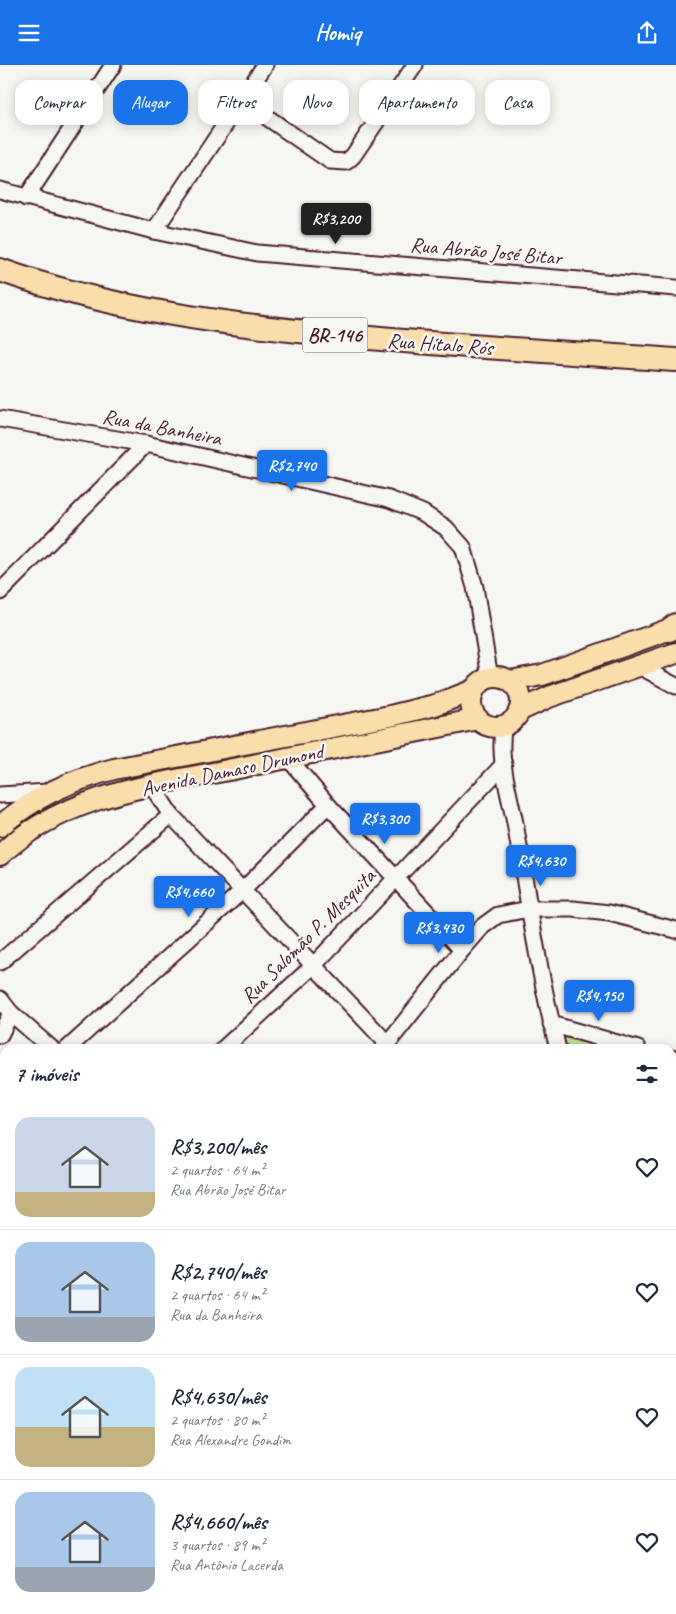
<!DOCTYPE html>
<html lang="pt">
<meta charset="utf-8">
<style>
:root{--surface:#fff;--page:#f2f2f3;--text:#1f2937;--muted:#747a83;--line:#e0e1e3;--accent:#1a73e8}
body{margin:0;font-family:Caveat,sans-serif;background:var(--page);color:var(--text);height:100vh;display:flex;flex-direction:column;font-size:19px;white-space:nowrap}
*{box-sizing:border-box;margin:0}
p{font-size:16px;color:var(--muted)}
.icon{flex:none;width:28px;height:28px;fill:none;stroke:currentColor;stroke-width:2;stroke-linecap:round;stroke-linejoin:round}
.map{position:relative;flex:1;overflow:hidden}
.panel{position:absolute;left:0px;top:979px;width:676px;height:571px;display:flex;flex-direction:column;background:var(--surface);border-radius:15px 15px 0 0;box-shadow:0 2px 12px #0003}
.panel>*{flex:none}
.hud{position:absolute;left:15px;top:15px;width:646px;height:45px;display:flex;gap:10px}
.price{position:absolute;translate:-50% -42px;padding:0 11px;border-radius:5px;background:var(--accent);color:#fff;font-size:16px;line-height:32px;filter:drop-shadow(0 1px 2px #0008)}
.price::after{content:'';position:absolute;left:50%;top:30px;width:15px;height:11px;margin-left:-8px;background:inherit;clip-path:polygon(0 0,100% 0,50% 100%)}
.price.current{background:#222;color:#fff}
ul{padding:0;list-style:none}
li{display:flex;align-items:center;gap:15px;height:125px;padding:0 15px}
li+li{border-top:1px solid var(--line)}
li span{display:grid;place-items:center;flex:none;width:140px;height:100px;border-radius:15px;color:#555}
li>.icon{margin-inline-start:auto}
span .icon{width:60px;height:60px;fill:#fffc;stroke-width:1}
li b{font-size:21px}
h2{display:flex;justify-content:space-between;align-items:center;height:60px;padding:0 15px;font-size:21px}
.tag{padding:0 18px;border-radius:15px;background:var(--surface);box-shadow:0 2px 12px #0003;font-size:18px;line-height:45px}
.tag.current{background:var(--accent);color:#fff}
header{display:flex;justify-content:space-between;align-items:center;height:65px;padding:0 15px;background:var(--accent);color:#fff;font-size:22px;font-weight:600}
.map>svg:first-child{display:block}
.built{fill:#f7e8e3}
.green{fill:#bedf98;stroke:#847f62}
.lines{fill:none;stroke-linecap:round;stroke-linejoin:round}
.minor-casing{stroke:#4a1f2b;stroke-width:19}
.major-casing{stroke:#4a1f2b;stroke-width:24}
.highway-casing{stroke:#4a1f2b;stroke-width:26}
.minor{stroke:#f6f6f2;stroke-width:15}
.major{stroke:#f9deab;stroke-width:20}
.highway{stroke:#f9deab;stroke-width:22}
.wall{fill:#d5aca5;stroke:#4a1f2b}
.shaded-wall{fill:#ae8c86;stroke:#4a1f2b}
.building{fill:#f8c8c0;stroke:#4a1f2b}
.labels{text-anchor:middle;stroke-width:5;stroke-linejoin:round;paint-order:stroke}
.shield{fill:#f6f6f2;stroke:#7e6067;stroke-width:1}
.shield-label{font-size:20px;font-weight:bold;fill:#4a1f2b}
.street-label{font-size:21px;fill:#4a1f2b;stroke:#f6f6f2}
</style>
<header><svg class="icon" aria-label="menu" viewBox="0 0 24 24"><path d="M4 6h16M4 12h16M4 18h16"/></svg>Homiq<svg class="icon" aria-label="share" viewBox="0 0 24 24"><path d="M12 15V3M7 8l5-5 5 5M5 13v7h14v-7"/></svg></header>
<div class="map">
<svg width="676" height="1549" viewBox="0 0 676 1549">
<rect width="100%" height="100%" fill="#f6f6f2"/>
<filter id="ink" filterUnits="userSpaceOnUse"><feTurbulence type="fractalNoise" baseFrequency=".02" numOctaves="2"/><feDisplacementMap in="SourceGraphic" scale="10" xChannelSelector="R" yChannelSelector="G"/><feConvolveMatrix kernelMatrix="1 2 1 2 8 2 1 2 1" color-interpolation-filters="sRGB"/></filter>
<g filter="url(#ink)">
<path class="built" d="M77,1545H196L194,1549H75Z"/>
<path class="green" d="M563,969L588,975L589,984H566Z"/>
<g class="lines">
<defs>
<g id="minor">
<path d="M242,35L330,96L346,97L353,91L415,0"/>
<path d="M0,125L154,166L257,188L676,223"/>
<path d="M26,133L113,0"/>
<path d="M154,166L265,0"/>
<path d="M0,354L146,379L389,434L423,448L446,463L463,482L475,522L490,613"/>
<path d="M0,527L146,379"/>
<path d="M639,601L676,621"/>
<path d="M504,660C497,691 509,728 515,758C528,834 539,910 558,984"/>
<path d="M288,693L328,740L462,885"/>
<path d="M152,721L171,750L387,978"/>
<path d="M0,730L48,727"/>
<path d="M0,897L171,750"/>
<path d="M0,934L11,948L52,984"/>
<path d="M551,959L638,984"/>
<path d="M0,970L11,948"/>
<path d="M67,984L243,825L328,740"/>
<path d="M223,984L313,901L504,699"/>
<path d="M383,984L462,885L483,861L498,850L529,844H573L609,848L676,865"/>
<path d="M671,993L676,994"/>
<path d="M671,1104L676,1107"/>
<path d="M0,1181L5,1171"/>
<path d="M671,1237L676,1240"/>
<path d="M0,1318L5,1320"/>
<path d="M0,1411L5,1401"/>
<path d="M0,1545L9,1549"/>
<path d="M241,1545L249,1549"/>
<path d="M67,1549L69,1545"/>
<path d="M201,1549L203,1545"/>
<path d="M419,1549V1545"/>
<path d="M598,1549L600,1545"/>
</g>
<g id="major">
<circle cx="496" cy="637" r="25"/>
<path d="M510,616L542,610L676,562"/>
<path d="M519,646L549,632L676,588"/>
<path d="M0,761C36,731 69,716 114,704L390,651L435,640L474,625"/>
<path d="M0,790C66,727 163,719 248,701C325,685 402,670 478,654"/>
<path d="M0,1067L5,1070"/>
<path d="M671,1397L676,1399"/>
</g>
<g id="highway">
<path d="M0,205C109,244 222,259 337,270C450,281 563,287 676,295"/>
<path d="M669,565L676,560"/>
</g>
</defs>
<use href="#minor" class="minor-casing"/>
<use href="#major" class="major-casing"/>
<use href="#highway" class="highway-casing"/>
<use href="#minor" class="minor"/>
<use href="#major" class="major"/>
<use href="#highway" class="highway"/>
</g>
<path class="wall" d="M126,1545H182L164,1549H163L164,1546L157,1549H125Z"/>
<path class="shaded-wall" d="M157,1545H167L157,1549H155Z"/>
<g class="building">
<path d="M128,1545H157L156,1549H127Z"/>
<path d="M164,1545H182L186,1547V1549H164Z"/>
</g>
</g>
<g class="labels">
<rect class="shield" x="302.5" y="252.5" width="65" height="35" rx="4"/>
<g class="shield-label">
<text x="335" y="277">BR-146</text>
</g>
<g class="street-label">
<text transform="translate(486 186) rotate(5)" y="7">Rua Abrão José Bitar</text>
<text transform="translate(440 279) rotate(4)" y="7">Rua Hítalo Rós</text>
<text transform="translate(162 362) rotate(11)" y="7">Rua da Banheira</text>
<text transform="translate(232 705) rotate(-12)" y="7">Avenida Damaso Drumond</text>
<text transform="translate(308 871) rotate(-45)" y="7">Rua Salomão P. Mesquita</text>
</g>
</g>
</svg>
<b class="price current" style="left:336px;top:180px">R$3,200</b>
<b class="price" style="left:292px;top:427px">R$2,740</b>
<b class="price" style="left:385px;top:780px">R$3,300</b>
<b class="price" style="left:541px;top:822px">R$4,630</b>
<b class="price" style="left:189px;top:853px">R$4,660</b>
<b class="price" style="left:439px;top:889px">R$3,430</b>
<b class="price" style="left:599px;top:957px">R$4,150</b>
<div class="hud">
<a class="tag">Comprar</a>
<a class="tag current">Alugar</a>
<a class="tag">Filtros</a>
<a class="tag">Novo</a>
<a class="tag">Apartamento</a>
<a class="tag">Casa</a>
</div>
<section class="panel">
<h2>7 imóveis<svg class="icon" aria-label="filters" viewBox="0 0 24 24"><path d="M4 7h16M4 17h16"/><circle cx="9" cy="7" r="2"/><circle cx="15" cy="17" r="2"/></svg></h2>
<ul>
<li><span style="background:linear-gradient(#c9d6e8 75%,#c2b280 0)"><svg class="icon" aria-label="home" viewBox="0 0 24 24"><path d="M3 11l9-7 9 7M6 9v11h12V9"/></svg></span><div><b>R$3,200/mês</b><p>2 quartos · 64 m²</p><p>Rua Abrão José Bitar</p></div><svg class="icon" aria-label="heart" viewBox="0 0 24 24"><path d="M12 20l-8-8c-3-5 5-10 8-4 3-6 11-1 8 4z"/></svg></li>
<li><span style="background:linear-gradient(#a9c7e8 75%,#9aa5b1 0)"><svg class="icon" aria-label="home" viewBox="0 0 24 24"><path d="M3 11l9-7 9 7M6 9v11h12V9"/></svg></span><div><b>R$2,740/mês</b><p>2 quartos · 64 m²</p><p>Rua da Banheira</p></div><svg class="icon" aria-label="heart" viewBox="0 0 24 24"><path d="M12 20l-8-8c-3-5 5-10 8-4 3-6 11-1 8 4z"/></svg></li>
<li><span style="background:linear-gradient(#bfe0f5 60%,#c2b280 0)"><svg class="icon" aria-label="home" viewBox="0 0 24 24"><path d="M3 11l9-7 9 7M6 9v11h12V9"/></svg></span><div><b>R$4,630/mês</b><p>2 quartos · 80 m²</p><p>Rua Alexandre Gondim</p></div><svg class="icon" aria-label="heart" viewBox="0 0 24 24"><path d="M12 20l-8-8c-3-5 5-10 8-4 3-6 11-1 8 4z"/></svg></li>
<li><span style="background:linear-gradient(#a9c7e8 75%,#9aa5b1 0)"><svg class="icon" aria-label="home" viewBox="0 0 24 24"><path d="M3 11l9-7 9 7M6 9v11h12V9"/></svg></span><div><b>R$4,660/mês</b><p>3 quartos · 89 m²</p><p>Rua Antônio Lacerda</p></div><svg class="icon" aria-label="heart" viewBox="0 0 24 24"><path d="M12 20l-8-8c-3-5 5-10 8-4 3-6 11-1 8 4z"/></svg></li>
</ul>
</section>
</div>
